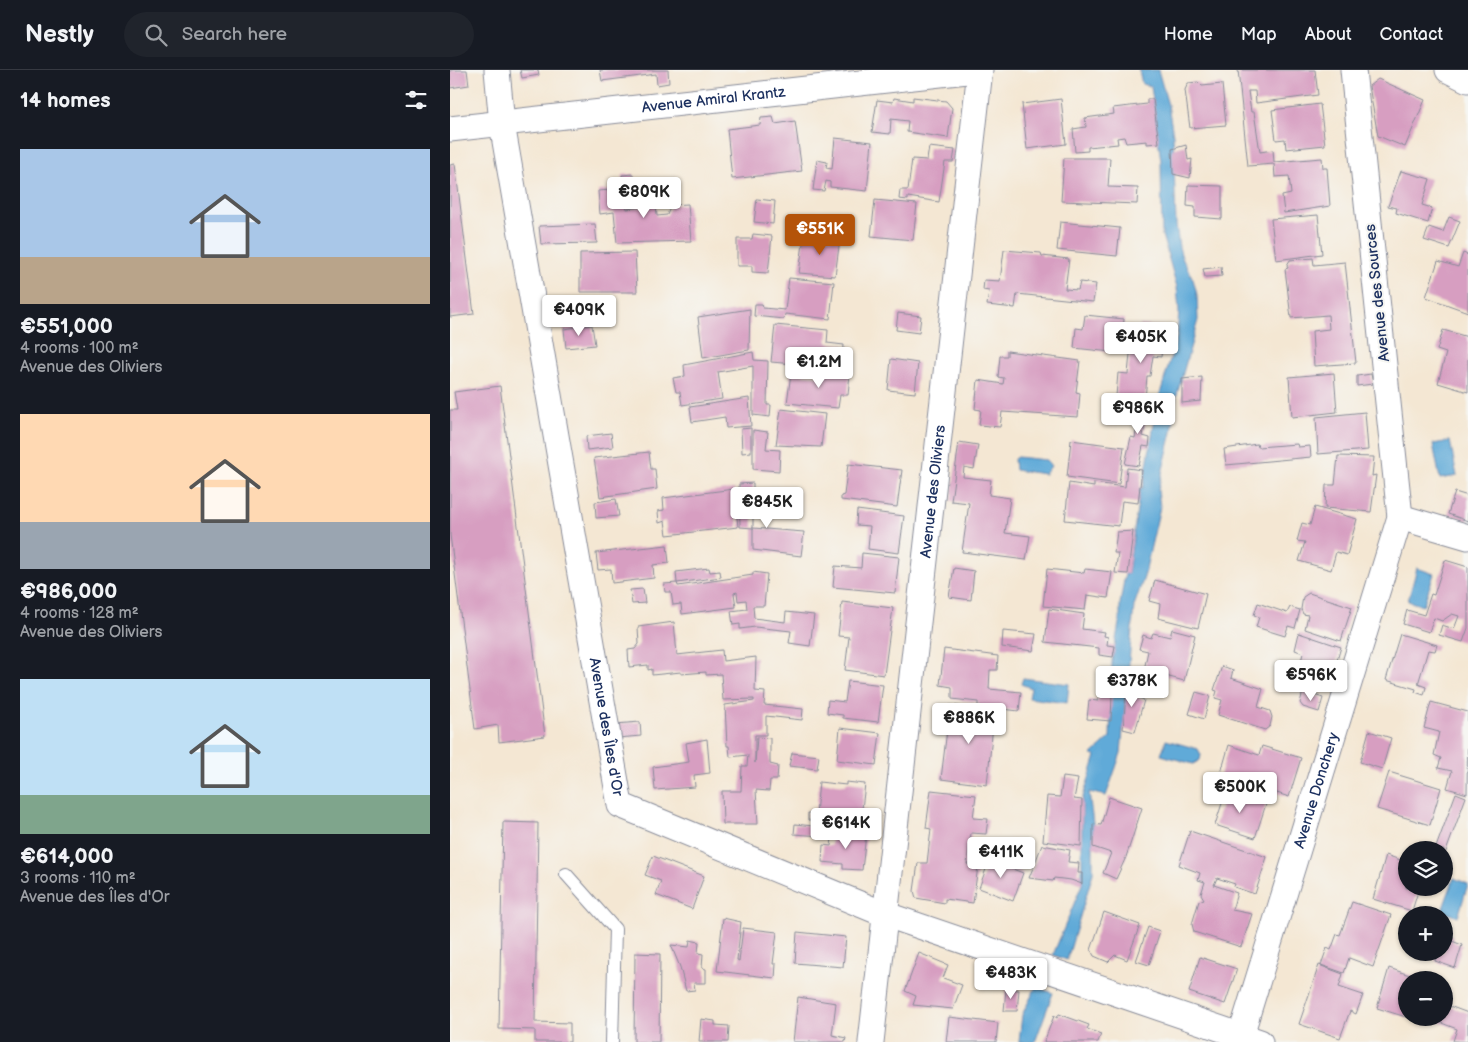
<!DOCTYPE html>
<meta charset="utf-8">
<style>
:root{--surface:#171b24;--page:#20242c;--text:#f1f3f6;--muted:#9ea1a6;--line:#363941;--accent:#b45309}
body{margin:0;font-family:"Balsamiq Sans",sans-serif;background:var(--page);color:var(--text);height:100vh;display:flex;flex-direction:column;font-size:19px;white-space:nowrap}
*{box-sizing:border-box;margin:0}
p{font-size:16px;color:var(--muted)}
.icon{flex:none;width:28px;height:28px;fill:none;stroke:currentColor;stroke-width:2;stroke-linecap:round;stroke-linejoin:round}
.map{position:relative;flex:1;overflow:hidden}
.sheet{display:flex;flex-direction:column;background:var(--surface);width:450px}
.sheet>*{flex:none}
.buttons{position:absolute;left:948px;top:771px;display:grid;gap:10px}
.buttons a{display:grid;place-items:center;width:55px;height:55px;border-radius:50%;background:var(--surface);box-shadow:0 1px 4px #0004;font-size:25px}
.price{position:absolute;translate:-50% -42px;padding:0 11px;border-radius:5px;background:#fff;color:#222;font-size:16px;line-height:32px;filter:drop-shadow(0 1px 2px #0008)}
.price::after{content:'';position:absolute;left:50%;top:30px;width:15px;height:11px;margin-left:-8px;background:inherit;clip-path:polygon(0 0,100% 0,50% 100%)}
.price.current{background:var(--accent);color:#fff}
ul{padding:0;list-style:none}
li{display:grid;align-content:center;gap:10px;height:265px;padding:0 20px}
li span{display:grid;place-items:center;height:155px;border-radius:0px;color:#555}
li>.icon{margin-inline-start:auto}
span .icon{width:90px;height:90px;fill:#fffc;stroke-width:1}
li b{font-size:21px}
h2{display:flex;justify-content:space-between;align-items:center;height:60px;padding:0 20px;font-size:21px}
header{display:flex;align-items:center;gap:30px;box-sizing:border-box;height:70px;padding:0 25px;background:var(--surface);border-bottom:1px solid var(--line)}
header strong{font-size:24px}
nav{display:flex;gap:28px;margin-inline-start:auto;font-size:18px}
.search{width:350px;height:45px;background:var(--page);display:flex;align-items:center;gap:12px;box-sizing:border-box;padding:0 18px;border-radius:28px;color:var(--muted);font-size:19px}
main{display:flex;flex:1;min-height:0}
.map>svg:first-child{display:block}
.water{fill:#60aad8;stroke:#3e6c9b}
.building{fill:#d79ec1}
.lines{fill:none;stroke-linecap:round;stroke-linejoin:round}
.lane-casing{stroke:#888b98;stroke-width:14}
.street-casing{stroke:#888b98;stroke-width:27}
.lane{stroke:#fff;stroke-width:12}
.street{stroke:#fff;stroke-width:25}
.labels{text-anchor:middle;stroke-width:4;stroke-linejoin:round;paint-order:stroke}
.street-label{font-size:15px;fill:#1b2f5e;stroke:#f6f6f2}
</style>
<header>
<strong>Nestly</strong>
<div class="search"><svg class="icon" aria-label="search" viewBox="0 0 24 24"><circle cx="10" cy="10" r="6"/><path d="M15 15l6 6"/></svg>Search here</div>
<nav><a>Home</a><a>Map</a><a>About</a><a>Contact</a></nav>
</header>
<main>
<section class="sheet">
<h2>14 homes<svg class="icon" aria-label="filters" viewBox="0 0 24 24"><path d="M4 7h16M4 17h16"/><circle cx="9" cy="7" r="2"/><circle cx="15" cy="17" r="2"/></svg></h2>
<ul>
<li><span style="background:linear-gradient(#a9c7e8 70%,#b9a48a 0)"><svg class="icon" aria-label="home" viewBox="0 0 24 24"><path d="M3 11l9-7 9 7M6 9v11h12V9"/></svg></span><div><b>€551,000</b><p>4 rooms · 100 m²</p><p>Avenue des Oliviers</p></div></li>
<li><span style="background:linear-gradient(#ffd9b3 70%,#9aa5b1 0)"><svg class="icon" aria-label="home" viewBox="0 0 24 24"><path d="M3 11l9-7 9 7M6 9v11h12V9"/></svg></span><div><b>€986,000</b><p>4 rooms · 128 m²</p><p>Avenue des Oliviers</p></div></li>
<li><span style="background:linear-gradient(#bfe0f5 75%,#7fa58c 0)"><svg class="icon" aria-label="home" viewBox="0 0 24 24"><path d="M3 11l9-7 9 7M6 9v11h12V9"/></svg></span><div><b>€614,000</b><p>3 rooms · 110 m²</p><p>Avenue des Îles d'Or</p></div></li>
</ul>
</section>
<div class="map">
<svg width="1018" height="972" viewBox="0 0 1018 972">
<rect width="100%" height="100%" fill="#f6f6f2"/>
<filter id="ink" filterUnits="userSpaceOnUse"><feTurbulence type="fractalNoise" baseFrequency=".02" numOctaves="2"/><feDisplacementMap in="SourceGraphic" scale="10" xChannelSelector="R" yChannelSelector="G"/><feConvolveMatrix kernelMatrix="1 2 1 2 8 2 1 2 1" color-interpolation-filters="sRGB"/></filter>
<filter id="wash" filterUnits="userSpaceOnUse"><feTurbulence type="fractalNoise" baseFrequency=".0096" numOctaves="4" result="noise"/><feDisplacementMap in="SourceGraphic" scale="20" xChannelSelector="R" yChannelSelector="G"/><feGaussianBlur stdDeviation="1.12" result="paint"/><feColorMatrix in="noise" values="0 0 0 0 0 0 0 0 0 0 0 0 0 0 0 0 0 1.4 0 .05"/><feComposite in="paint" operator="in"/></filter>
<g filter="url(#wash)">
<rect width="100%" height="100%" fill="#f4e7d3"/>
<g class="water">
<path d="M689,0H708L718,35L723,65L726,154L729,177L732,188L743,209L747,225L748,250L726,328L722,362L708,420L710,437L694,507L684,536L671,683L656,726L639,722L643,754V803L617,890L603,885L632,814V730L646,686L641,685L660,668L662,591L670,548V534L675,504H678L690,418H693L708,331L727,266L729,241L727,217L712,165L711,91L701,16L692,14Z"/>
<path d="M1000,371L1007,406L990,409L983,374Z"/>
<path d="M567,387L596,390L601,396L595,404L565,400L564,389Z"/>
<path d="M967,498L984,504L973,536L958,531Z"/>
<path d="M573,608L619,614L617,633L579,628L581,618L571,614Z"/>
<path d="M716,670L748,679L751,685L750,690L743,694L711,685Z"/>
<path d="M1004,808L1018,814L1008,847L992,841Z"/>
<path d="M586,917L603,923L585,972H569L572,945Z"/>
</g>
<g id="blocks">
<g class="building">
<path d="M0,0H17L19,15L0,18Z"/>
<path d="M70,0H88L89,5L72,8Z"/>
<path d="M150,0H218L219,13L207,15L206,4L152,11Z"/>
<path d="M788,0H865L868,25L806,33L805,21H798L801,42H804L810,82L823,80L824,92L872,88L873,98H877L880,136L834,143L832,126L841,124L839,106L825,107L824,94L798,96Z"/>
<path d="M928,9L975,30L955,77L928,66L919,16Z"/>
<path d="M748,12L752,16L772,14L776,55L740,58L735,20L738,13Z"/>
<path d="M463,27L496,31L502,38L498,68L457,62L458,51L441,49L440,64L422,62L427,30L443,32L444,28L463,31Z"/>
<path d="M611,29L616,74L577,79L572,34Z"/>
<path d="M697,29H703L709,73L697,74V71L676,73L674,67L667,68L668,74L638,77V81L625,82L623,59L636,57L635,48L664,44L663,38L697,34Z"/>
<path d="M870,34L875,75L836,79L835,69L826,70L822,40Z"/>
<path d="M323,47L325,54L345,51L352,101L282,109L277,59L310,55L311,48Z"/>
<path d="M385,68L422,72L417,121L380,117V112L376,111L374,121L363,120L367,90L377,92L376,98L382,99Z"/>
<path d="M736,75L738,90L742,89L740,108L723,104L722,79Z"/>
<path d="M479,77L505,80L503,92H495L489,132L458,127V130L449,129L450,120H458L462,89L477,90Z"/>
<path d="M614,88H660L658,117L688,118L687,134L611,131Z"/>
<path d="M5,94L24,244L0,247V95Z"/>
<path d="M951,101L980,109L972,135L982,138L978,153L946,143L947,138L938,136Z"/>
<path d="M183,104L184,118L174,119L177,139L206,135L207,146L217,145L221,135L238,134L241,171L167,173L164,142L150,144L148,121L174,119L172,105Z"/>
<path d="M738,115L772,116V149L745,147V137L737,136Z"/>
<path d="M307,129L325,131L323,154L304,152Z"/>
<path d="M425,130L467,134L463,170L421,166Z"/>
<path d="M868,145L872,184L826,190L821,149Z"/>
<path d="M999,147L1010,151L999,178L974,170L979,157L993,162Z"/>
<path d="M610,152L670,158L667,186L607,180Z"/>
<path d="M145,154L147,173L91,174L89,156Z"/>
<path d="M303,164L322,166L318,203L302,202V196H287V169H302Z"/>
<path d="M354,166L390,169L385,206L349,203Z"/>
<path d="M554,180L591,183L592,186L619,189L615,219L628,220L630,212L646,214L643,232L567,224L565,238L537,235L539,221L533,220L534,210L550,211Z"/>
<path d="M185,182L187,222H130V183Z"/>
<path d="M1013,183L1018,185V242L976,227L988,191L1008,197Z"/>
<path d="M863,188L864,195L895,192L906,293L864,296L862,261L879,259L878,245L841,248L835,199L838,198L837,195L840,190Z"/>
<path d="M771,197L772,206L755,207L753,199Z"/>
<path d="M339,208L384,212L380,249L335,244L334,249L304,246L305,234H312L313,238L335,240Z"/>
<path d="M300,239L299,280L253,288L248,247Z"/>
<path d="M448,243L471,246L469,263L446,260Z"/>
<path d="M635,245L674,249L671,283L624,278L626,258L633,259Z"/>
<path d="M142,255L145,275L116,278L114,259Z"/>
<path d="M325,255L378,260L377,273L394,275L392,298L321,292Z"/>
<path d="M690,255L714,257L711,287L703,286L700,306H697L695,330L666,326L668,303L678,304L680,284H688Z"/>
<path d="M993,260L1018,267V322L988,313L996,283L987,280Z"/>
<path d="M557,281L630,291L626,322L630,323L628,347L552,342L550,357L529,355L531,340L525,339L528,310L553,314L554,308L548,307L550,286H557Z"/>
<path d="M303,282L304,290L318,291L317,335H321L320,347L303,345V296L268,302L272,329L232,335L230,322H226L223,308L235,306L234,295Z"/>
<path d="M441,289L468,293L465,323L438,320Z"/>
<path d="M368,299L400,303L398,325H390L388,338L337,333L341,303L367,306Z"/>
<path d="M884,303L887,342L842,347L839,307Z"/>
<path d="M921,304L923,314L907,316V306Z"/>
<path d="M752,307L751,331L732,333V309Z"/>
<path d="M50,316L95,666L49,672L48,655L25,659L0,465V340H7L4,322Z"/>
<path d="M299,328L301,356L276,358L275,347L242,352L240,337Z"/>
<path d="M686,330L699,332L693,366L700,368L699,377L693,376L689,396L675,394L681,367L685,368L688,349L683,348Z"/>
<path d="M331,339L375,344L371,377L326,375Z"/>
<path d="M915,342L918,380L868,384L866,347Z"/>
<path d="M301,358V382L292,383L291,359Z"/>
<path d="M303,360L318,362L316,379L330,380L329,401L303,399Z"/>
<path d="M161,363L163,377L137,380L136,366Z"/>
<path d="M621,370L674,377L669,414L617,407Z"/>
<path d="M509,372L528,375L524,399L514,397L513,407L541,410L539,425L560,428L555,463L580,466L576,490L512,482L519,433L501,431Z"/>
<path d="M807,374L808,377L847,374L848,377L860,376L861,387L776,395L774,379Z"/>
<path d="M199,382L201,399H205L207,419L150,427L144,388Z"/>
<path d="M888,386L924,387L922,406L926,405L921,442L875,438L876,415H885Z"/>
<path d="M398,394L452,400L447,437L391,430V426L394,425Z"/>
<path d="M677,398L692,400L688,433L672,431L669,456L615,450L619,413L644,417V413L675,417Z"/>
<path d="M303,413V458L354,462L351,486L303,480V458L290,457L289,414Z"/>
<path d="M284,419L288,457L217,465L215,451L209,453L208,441L214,440L213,428Z"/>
<path d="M1005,422L1018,426V451L998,444Z"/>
<path d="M166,429L169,446L146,448L145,432Z"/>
<path d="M865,437L907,449L897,485L886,482L881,500L849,491L855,472L847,471L852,453L860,455Z"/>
<path d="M407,440L454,446L449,483L418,479L420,456L406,455Z"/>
<path d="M683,461L678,504L665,503L668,483H664L667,462Z"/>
<path d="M217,475L219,493L203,495L204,508L162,513L161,499L148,500L146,483Z"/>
<path d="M412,483L449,487L445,523L383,517L385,496L411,498Z"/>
<path d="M995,490L1018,497V558L1013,572L989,565L992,555L1004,559L1009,546L1002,544L992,551L984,548L979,562L953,554L957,540L974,545L981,524L984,525Z"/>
<path d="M259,498L260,502L270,501L271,507L227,513L228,516L303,505V502L317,504L314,536H303L304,548L335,552L336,542L364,545L360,576L339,573L341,561L305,557L290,559V554L283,555L281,541L297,539L296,530L288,531L287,522L284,523L286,537L232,544L231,534L223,535L221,522H215L214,514L227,513L226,502Z"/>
<path d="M504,498L524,501L521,530L499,527Z"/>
<path d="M597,499L634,503L635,499L662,502L658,528L637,525L635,540L593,536Z"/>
<path d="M705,510L756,524L748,558L708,548L710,534L699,531Z"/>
<path d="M193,519L195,533L182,534L180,520Z"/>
<path d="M859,523L902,537L891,571L855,559L858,545L853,544L851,539L853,527Z"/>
<path d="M392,532L443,538L434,605L395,600L399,567L388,566Z"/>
<path d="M808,533L837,543L840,537L850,540L845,558L838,556L835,566L806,557L809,547L804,545Z"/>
<path d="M599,539L634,544L632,559L655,562L654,566L658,567L657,575L665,576L663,587L649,585V578L595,572Z"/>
<path d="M224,552L227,585L272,580L273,591L306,587L305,621L315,622L314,635L353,639L352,650L316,646V665H305V693L307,667L320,668V694L328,696L327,710H320L319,721L306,720L308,754H273L272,721H291L292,696H297L298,685L280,687L279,676H277L275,635L304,631V629L273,630L271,604L256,605V602L231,604V602L202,605V599L198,600V595L179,597L178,580L185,579L189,574L188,557Z"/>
<path d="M722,559L745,565L734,611L694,600L698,581L689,579L693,565L701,568L703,563L720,567Z"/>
<path d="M553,561L586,564L583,581L552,577Z"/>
<path d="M849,563L891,577L881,610L849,600L853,583L845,580Z"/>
<path d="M950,564L987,575L985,581L978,580L968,614L976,617L974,625L965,622L966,619L936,610Z"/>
<path d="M494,579L548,586L547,600H540L539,619L571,622L569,641L528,636V632L502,629V617L490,615Z"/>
<path d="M772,596L783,600L781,608L813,619L808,637L820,641L822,647L820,656L815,660L768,645L772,630L765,628L767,621L764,620Z"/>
<path d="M398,611L433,615L428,652L393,648V645L377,643L378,630L395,632Z"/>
<path d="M677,612L690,616L686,627L694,630L685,662L673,659Z"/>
<path d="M649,621L662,623L661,651L637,649L639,630L648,631Z"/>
<path d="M853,621L873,628L869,642L853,637L850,633Z"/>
<path d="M746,622L760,626L754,649L739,644Z"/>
<path d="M981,632L1018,642L1017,724L997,718L1002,701L988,698L991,688L984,685L989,662L974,658Z"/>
<path d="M500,635L549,641L548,656L543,655L537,715L491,709Z"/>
<path d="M190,652L191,666L168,668L165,654Z"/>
<path d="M390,658L430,663L426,695L387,690Z"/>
<path d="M919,661L941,668L932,699L910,692Z"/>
<path d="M257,669L260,703L244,705L245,717L205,720L203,697L239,692L236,673Z"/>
<path d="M779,675L809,685L812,676L851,688L839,727L800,714L798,722L768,713Z"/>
<path d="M342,683L369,686L367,699L339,696Z"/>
<path d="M939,702L991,718L980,755L927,739Z"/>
<path d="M613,707L628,709L624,729L632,730L631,776L593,771L597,726L610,727Z"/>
<path d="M369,712L396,715V712L415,714L412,739L417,740L416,757L358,750V743L366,744Z"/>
<path d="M481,720L526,725L523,748L538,749L536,764L521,763L517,794L528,796L523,833L495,829V833L466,828L464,821L468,793H477L481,759L476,758Z"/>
<path d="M776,721L816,734L805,768L765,755Z"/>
<path d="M1006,723L1016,727L994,787V780H985Z"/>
<path d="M659,727L692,738L676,787L666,809L653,803L661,783L643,777V754L651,755Z"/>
<path d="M53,752L88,753L85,952L120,953V972H85V960L49,959Z"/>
<path d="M345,754L372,757L371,766L344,764Z"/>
<path d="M383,760L416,764L412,800L393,799V794L372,792L373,775L381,776Z"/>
<path d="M740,761L817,787L805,824L784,817L785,814L767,808L764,815L787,823L782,840L802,844L791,877L744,862L742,854L749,831L754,829L751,824L755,812L748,810L750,803L729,795Z"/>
<path d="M592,775L620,780L618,792L629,793L628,803H632V814L621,810L604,808L603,811L579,808Z"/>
<path d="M936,785L956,792V818H969L962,841L923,829Z"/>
<path d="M203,786L254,806L242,839L206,825L211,811L195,805Z"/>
<path d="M549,788L563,794L560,798L573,803L563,831L529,818L539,791L547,793Z"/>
<path d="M902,832L941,845L923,897L899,888L894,903L871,895L877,878L881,880L887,864L890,865Z"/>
<path d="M654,842L690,855L677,890L665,885L658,892L644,886L641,880Z"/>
<path d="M273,848L291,852L287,890L289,891L293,858L327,862L323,894H326L325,908L267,901Z"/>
<path d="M698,857L710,861L699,895L686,891Z"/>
<path d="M347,862L396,867L393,897L345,893Z"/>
<path d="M994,863L1003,866L1002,871L1012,875L1005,898L985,891L987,882H994Z"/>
<path d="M240,870L249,872L248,883L253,884L252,898L256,899V913H244L245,920L236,921L230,897L221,875L239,877Z"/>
<path d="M185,883L210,884L209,972H184Z"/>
<path d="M469,883L498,895L493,908L512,915L503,939L463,935L466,926L455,921Z"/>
<path d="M750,887L787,899L775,934L739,922Z"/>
<path d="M869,895L893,904L889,917L913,925L906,944L900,941L890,968L849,954Z"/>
<path d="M939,898L974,910H956V947L927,938Z"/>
<path d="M556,919L569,920L567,941H554Z"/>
<path d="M348,927L386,933L382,965L396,968L395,972H343Z"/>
<path d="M994,934L1018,943V972L1003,971L1007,959L989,952L990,948H994Z"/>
<path d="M609,944L639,955L637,959L651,964L648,972H594L604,946L607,948Z"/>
<path d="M499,947L548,953L546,972H496Z"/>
<path d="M251,949L265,951V955L279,956L278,972H249Z"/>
</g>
</g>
</g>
<g filter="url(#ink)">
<use href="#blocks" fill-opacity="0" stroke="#888b98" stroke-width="1"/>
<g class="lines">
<defs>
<path id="lane" d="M116,804L165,859L162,972"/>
<g id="street">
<path id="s1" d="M47,0L52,54L170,735L434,844L810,972"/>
<path d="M998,0L1018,10"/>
<path id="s2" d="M0,59L526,0"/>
<path d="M950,447L1018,467"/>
<path id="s3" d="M791,965L950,447L903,0"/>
<path id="s4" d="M421,972L530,0"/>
</g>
</defs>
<use href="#lane" class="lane-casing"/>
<use href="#street" class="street-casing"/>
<use href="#lane" class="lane"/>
<use href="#street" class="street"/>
</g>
</g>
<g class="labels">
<g class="street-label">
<text dy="5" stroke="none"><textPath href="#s2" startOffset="265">Avenue Amiral Krantz</textPath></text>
<text transform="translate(927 223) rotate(-96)" y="5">Avenue des Sources</text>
<text dy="5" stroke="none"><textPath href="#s4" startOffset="554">Avenue des Oliviers</textPath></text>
<text dy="5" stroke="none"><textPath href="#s1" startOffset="666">Avenue des Îles d'Or</textPath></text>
<text dy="5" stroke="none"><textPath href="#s3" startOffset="256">Avenue Donchery</textPath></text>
</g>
</g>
</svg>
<div class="buttons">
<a><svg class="icon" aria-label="layers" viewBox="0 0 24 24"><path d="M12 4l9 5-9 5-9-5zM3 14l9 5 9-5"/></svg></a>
<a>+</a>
<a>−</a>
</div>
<b class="price" style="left:194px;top:149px">€809K</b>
<b class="price current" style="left:370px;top:186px">€551K</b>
<b class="price" style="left:129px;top:267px">€409K</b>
<b class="price" style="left:691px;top:294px">€405K</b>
<b class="price" style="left:369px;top:319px">€1.2M</b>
<b class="price" style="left:688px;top:365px">€986K</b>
<b class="price" style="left:317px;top:459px">€845K</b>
<b class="price" style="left:861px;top:632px">€596K</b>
<b class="price" style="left:682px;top:638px">€378K</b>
<b class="price" style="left:519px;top:675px">€886K</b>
<b class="price" style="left:790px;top:744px">€500K</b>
<b class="price" style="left:396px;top:780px">€614K</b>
<b class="price" style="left:551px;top:809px">€411K</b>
<b class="price" style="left:561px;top:930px">€483K</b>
</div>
</main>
